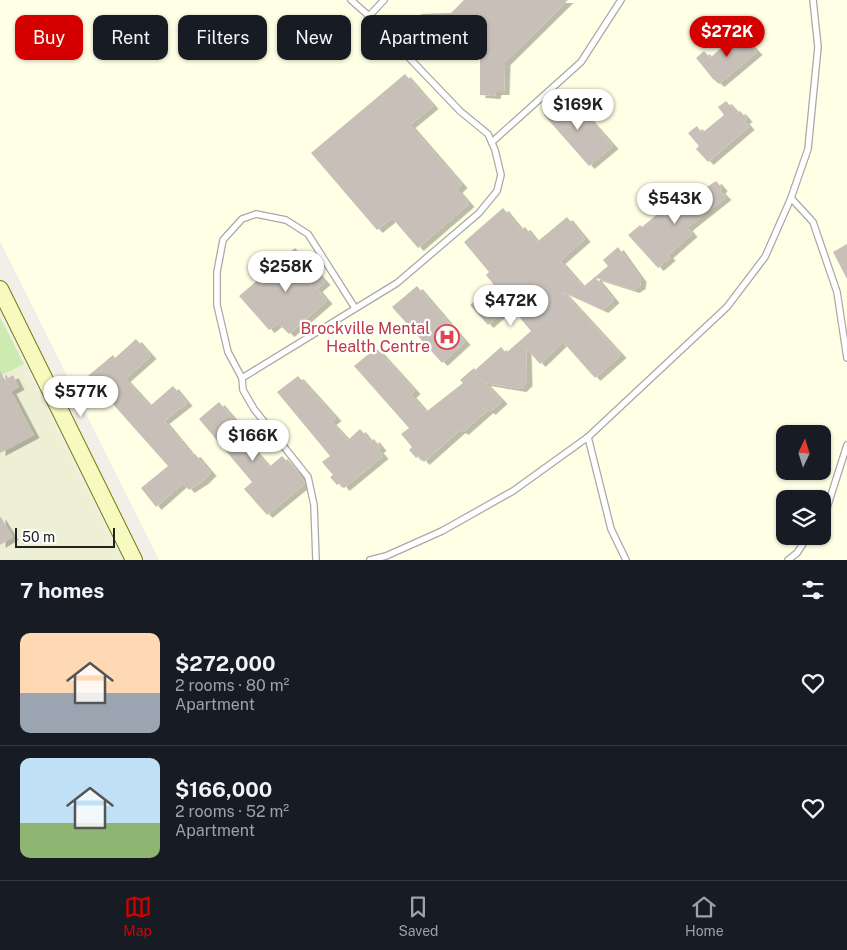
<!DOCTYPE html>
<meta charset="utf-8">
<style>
:root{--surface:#171b24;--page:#20242c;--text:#f1f3f6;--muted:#9ea1a6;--line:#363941;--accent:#d40000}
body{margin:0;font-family:"Public Sans",sans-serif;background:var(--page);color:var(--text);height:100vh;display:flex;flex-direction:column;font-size:19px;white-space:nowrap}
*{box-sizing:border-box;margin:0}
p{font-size:16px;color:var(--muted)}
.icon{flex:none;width:28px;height:28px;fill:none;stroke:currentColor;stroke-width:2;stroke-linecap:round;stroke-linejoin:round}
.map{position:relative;height:560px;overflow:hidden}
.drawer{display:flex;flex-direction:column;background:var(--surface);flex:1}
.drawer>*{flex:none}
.banner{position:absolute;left:15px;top:15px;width:500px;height:45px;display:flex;gap:10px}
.needle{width:32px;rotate:4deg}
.fabs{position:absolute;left:776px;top:425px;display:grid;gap:10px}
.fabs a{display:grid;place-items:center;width:55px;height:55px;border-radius:10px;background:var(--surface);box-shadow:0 1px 4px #0004;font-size:25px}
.scale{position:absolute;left:15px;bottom:12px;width:100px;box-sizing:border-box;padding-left:5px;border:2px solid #222;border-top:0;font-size:14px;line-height:18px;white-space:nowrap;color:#222;-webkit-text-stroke:4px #fff;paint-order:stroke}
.price{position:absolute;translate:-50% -42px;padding:0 11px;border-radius:18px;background:#fff;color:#222;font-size:16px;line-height:32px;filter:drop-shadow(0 1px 2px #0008)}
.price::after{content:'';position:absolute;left:50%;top:30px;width:15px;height:11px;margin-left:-8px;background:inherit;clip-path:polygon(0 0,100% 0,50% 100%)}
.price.selected{background:var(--accent);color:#fff}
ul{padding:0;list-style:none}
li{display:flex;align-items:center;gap:15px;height:125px;padding:0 20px}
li+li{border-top:1px solid var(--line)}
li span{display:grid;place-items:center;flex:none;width:140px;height:100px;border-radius:10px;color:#555}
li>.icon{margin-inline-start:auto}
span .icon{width:60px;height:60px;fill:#fffc;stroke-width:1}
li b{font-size:21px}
h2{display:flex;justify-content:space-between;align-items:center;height:60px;padding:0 20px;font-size:21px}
.tag{padding:0 18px;border-radius:10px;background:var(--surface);box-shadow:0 1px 4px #0004;font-size:18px;line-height:45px}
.tag.selected{background:var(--accent);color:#fff}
.menu{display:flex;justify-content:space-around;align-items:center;height:70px;border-top:1px solid var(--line);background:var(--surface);font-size:14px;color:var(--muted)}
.menu a{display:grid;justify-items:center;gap:2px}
.menu .selected{color:var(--accent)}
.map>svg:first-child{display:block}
.education{fill:#ffffe5;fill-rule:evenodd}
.farmland{fill:#eef0d5}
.grass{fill:#cdebb0}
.building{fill:#c7bfb8;filter:url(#shadow)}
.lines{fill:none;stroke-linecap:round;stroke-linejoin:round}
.lane-casing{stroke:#a9a9a9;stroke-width:8}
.secondary-casing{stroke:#707d05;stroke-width:18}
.lane{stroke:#fff;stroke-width:5.5}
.secondary{stroke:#f7fabf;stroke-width:16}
.labels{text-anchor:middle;stroke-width:4.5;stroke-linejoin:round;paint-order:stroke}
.health-label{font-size:16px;fill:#be3a42;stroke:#fff;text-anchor:end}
</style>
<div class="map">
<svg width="847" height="560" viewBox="0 0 847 560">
<defs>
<filter id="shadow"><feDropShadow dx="5.5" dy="3" stdDeviation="0" flood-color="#0004"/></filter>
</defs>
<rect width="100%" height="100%" fill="#f2efe9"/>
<path class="education" d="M0,0H847V560H159L0,241ZM785,434H822V471H785ZM785,499H822V536H785Z"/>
<path class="farmland" d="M24,364L122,560H0V376Z"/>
<path class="grass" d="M0,317L24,364L0,376Z"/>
<g class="building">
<path d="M464,0H568L505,62L504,92H496L495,96L480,95V55H462V37H422L421,14L451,13Z"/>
<path d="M739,32L757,52L719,84L713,79L696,58L704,51L710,58Z"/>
<path d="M405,74L433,106L410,125L462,185L457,190L469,204L418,248L392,218L377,230L311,153Z"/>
<path d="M568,95L613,146L589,166L544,115Z"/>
<path d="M726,101L737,113L740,111L747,119L744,121L749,127L708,162L696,149L699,146L688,133L697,126L702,133L724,115L718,107Z"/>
<path d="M716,181L722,188L720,191L726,197L687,228L692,234L668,255L670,258L658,268L628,235L640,225L642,227L661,211L664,216Z"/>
<path d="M503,208L521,230L525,227L537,242L567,217L585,239L560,261L583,287L608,266L603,260L618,247L641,279L640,286L634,290L596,278L614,300L603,310L563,292L621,355L595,378L563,342L540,364L526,348L527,383L521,389L485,383L502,401L490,412L488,410L463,432L460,430L424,462L419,456L416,458L409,450L412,447L401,434L409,428L354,366L376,348L415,391L411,395L426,412L463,383L460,380L474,368L475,370L501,347L506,353L531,331L510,306L488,325L470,305L494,285L486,275L489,272L464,242Z"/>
<path d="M847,244V279L833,252Z"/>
<path d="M295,248L325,282L317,289L327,301L289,334L278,323L269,330L239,296Z"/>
<path d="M417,286L465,342L442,363L392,307Z"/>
<path d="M136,339L151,356L125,379L150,406L173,386L187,403L164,421L192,455L195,454L211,473L203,481L189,490L183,483L156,507L141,488L168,466L88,376L113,355L115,358Z"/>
<path d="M0,371L5,380L13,375L19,387L11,391L34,435L0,453Z"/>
<path d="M298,376L336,418L331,422L348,440L360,429L371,442L374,439L381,448L378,450L383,456L344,488L340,483L337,485L330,477L333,475L322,462L330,456L277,392Z"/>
<path d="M219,402L256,445L252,448L269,467L282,456L293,468L294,467L304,482L305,484L267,515L244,489L252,482L199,419Z"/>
<path d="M0,516L13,537L0,545Z"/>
</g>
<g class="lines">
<defs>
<g id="lane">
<path d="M369,16L384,0"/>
<path d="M492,142L581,62L621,0"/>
<path d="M791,198L813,222L837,292L847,358"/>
<path d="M242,378L228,352L217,305V272L223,240L242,219L256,214L286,220L308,234L355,308"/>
<path d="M588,437L611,529L626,560"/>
<path d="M822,515L826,511L847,445"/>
<path d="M316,560L314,505L308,477L254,409L243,390L242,378L397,283L479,213L497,191L501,175L495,150L488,134L460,111L369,16L351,0"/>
<path d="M370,560L386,556L442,531L513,491L588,437L727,307L765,257L791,198L808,149L818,47L813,0"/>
<path d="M788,560L797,553L808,536"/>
</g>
<path id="secondary" d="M0,289L134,560"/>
</defs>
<use href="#lane" class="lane-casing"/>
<use href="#secondary" class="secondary-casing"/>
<use href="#lane" class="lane"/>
<use href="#secondary" class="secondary"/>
</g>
<defs>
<symbol id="hospital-ring" viewBox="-11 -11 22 22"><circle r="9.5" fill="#fff" stroke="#e0444e" stroke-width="1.5"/><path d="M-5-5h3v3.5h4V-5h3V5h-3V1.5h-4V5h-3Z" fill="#e0444e"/></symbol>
</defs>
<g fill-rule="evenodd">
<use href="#hospital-ring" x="433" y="323" width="28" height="28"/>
</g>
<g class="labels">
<g class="health-label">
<text x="430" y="334">Brockville Mental<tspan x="430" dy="18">Health Centre</tspan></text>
</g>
</g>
</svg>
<div class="fabs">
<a><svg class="needle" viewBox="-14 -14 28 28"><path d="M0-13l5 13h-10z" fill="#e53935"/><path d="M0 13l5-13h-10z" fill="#9ea1a6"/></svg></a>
<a><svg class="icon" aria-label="layers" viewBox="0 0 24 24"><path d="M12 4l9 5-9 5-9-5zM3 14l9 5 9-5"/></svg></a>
</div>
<div class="scale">50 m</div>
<b class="price selected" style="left:727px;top:58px">$272K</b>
<b class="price" style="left:578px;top:131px">$169K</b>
<b class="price" style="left:675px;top:225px">$543K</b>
<b class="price" style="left:286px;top:293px">$258K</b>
<b class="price" style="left:511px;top:327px">$472K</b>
<b class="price" style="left:81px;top:418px">$577K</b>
<b class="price" style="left:253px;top:462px">$166K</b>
<div class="banner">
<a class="tag selected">Buy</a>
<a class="tag">Rent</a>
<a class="tag">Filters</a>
<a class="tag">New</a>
<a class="tag">Apartment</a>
</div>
</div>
<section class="drawer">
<h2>7 homes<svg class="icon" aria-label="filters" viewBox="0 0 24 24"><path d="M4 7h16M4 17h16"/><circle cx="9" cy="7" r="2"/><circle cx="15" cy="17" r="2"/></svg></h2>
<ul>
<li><span style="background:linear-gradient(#ffd9b3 60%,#9aa5b1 0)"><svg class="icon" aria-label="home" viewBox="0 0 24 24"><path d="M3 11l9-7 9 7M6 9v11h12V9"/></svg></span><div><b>$272,000</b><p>2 rooms · 80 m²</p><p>Apartment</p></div><svg class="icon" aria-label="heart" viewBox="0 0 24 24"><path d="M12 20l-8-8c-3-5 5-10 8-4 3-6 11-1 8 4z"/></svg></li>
<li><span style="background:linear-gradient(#bfe0f5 65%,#8fb573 0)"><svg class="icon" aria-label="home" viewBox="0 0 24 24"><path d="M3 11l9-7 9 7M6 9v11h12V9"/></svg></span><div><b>$166,000</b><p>2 rooms · 52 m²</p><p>Apartment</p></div><svg class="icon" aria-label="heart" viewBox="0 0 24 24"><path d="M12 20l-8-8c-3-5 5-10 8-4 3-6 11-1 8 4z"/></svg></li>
</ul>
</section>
<nav class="menu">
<a class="selected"><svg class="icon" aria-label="map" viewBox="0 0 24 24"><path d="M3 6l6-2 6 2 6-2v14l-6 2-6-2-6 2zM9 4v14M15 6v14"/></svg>Map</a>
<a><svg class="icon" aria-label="saved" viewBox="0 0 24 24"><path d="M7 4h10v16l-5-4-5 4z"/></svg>Saved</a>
<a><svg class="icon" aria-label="home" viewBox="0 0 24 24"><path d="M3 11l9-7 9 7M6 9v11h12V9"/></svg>Home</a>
</nav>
